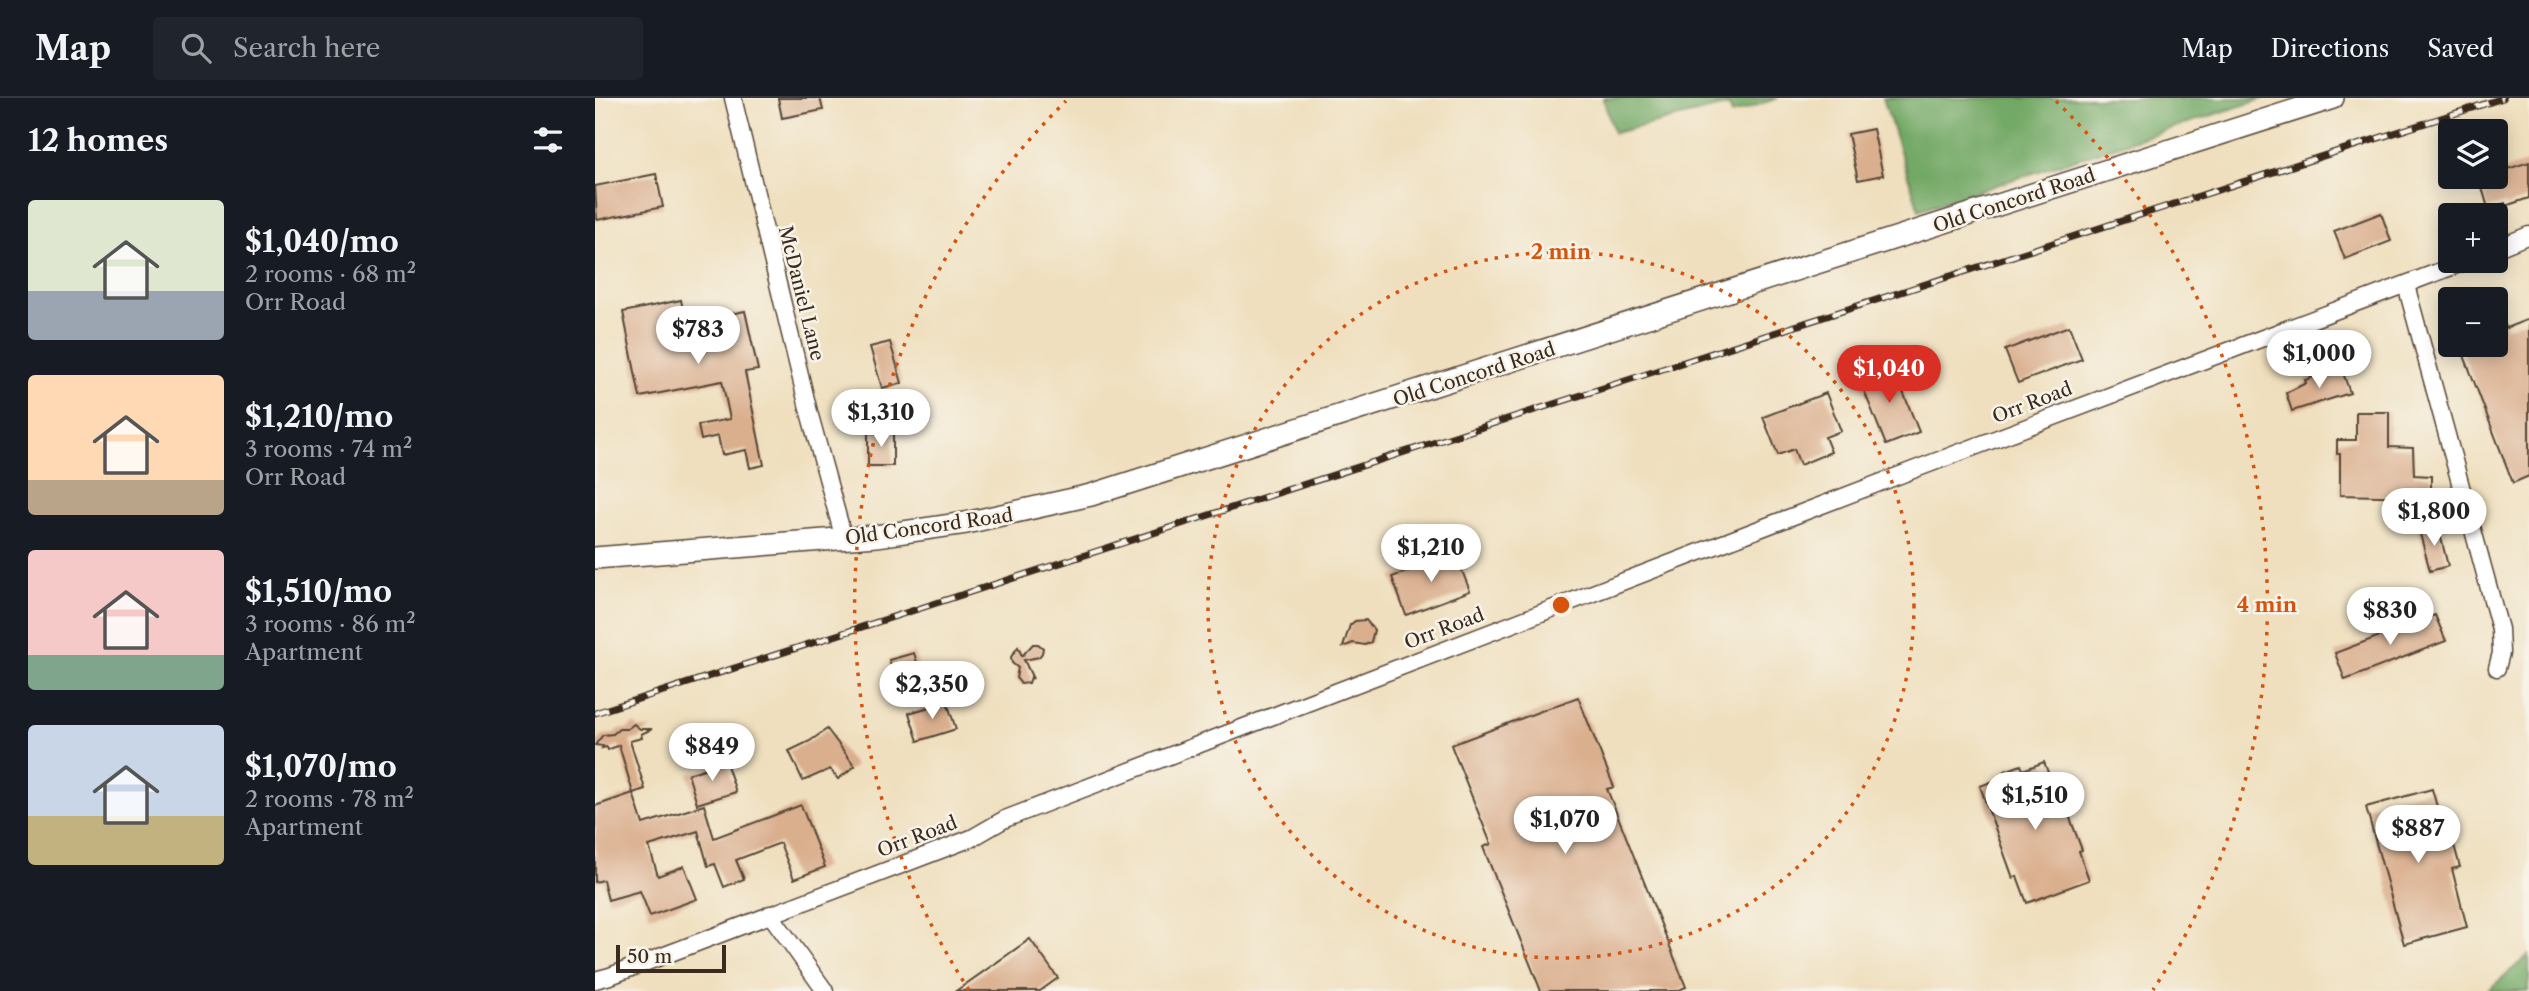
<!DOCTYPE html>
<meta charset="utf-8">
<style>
:root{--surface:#171b24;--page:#20242c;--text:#f1f3f6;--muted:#9ea1a6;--line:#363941;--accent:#d93025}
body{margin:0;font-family:"Libre Caslon Text",serif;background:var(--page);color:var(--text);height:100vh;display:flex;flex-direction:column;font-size:26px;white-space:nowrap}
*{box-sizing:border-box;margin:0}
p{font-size:23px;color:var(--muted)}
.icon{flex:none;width:38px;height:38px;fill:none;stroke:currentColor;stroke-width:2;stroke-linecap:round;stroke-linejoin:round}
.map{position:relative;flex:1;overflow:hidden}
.panel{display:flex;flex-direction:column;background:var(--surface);width:595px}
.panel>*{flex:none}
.buttons{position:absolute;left:1843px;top:21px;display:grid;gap:14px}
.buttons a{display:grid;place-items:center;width:70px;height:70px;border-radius:7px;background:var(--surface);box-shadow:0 4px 18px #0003;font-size:35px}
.scale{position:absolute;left:21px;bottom:18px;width:110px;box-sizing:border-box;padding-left:7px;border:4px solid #3b2a1e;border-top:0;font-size:19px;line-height:24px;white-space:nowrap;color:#3b2a1e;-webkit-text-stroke:5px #f7f3e8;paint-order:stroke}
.price{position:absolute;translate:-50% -60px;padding:0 16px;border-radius:24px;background:#fff;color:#222;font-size:23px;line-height:46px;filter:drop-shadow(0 2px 4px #0008)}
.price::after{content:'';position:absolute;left:50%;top:42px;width:21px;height:16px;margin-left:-10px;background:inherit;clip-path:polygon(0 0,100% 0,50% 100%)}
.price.current{background:var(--accent);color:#fff}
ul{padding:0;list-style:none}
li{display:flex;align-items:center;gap:21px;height:175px;padding:0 28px}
li span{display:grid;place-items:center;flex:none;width:196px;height:140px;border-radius:7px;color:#555}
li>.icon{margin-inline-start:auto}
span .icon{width:84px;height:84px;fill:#fffc;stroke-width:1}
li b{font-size:30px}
h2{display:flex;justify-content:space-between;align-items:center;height:84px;padding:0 28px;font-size:30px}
header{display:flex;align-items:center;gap:42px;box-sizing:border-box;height:98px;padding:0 35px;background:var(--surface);border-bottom:2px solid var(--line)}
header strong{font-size:33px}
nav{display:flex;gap:38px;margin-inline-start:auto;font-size:24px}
.search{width:490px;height:63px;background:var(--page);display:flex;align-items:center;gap:18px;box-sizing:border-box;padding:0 24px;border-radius:7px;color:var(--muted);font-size:26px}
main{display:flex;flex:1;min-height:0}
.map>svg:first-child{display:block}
.forest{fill:#73a966;stroke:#576a42;stroke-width:2}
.building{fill:#daaf8e}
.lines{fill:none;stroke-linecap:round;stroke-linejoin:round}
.minor-casing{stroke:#564536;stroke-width:19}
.tertiary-casing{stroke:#564536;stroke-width:24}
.minor{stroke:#fff;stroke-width:16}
.tertiary{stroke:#fff;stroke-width:21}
.rail-casing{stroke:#3b2a1e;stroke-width:7}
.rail{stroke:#f7f3e8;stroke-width:4.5;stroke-dasharray:13;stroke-linecap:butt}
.ring{fill:none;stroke:#d7540e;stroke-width:3.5;stroke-dasharray:3.5 7}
.labels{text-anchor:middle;stroke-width:5;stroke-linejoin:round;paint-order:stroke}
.street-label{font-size:19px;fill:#3b2a1e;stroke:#f7f3e8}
.centre{fill:#d7540e;stroke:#f7f3e8;stroke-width:3.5}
.ring-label{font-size:21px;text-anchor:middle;font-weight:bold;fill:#d7540e;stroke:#f7f3e8;stroke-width:5;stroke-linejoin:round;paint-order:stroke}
</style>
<header>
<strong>Map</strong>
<div class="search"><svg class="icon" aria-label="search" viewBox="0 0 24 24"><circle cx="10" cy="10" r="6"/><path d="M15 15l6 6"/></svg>Search here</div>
<nav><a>Map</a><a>Directions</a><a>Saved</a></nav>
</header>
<main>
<section class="panel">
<h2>12 homes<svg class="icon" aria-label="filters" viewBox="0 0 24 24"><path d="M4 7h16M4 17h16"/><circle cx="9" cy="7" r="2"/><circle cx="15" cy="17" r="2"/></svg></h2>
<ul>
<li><span style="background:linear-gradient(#dfe7d0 65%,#9aa5b1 0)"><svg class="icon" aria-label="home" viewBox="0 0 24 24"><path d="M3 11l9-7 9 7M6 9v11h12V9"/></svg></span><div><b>$1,040/mo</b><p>2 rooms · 68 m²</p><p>Orr Road</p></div></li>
<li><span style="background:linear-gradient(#ffd9b3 75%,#b9a48a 0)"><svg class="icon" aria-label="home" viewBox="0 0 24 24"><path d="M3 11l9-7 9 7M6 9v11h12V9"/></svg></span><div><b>$1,210/mo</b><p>3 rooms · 74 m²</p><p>Orr Road</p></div></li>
<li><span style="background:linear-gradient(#f6c9c9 75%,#7fa58c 0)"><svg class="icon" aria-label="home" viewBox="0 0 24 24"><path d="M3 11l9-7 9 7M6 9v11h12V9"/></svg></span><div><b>$1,510/mo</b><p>3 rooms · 86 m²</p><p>Apartment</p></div></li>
<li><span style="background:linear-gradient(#c9d6e8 65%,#c2b280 0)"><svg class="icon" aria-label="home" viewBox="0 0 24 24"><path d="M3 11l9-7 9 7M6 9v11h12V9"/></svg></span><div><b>$1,070/mo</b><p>2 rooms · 78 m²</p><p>Apartment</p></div></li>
</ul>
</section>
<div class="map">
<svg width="1934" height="893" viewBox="0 0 1934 893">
<rect width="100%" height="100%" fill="#f7f3e8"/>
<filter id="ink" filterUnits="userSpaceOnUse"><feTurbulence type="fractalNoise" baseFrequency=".0143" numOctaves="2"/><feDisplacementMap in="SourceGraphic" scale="14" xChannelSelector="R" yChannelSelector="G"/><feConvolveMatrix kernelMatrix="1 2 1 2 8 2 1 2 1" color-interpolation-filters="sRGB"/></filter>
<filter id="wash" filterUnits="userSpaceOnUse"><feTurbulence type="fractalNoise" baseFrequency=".00686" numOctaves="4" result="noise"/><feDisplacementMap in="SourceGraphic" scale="28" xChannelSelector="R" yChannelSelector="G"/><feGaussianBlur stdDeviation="1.57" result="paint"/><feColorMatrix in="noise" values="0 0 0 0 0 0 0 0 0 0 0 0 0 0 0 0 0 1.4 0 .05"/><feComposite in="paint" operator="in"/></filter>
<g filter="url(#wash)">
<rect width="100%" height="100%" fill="#efdfbe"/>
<g class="forest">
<path d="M1008,0H1183L1137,16L1134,7L1019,35Z"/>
<path d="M1288,0H1670L1324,112Z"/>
<path d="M1934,857V893H1892Z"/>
</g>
<g id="blocks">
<g class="building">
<path d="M183,0H225L228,12L187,20Z"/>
<path d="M1278,31L1288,77L1263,82L1253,36Z"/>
<path d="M1934,64V100L1910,108V105L1893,110L1884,79H1900V75Z"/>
<path d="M61,76L68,109L2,122L0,88Z"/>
<path d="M1786,115L1796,143L1750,161L1739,133Z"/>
<path d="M86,202L91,225L150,213L163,272L150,274L169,367L155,370L151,352L127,357L123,338L106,342L103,327L135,321L127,283L45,299L28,214Z"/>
<path d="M1902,206L1911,230L1934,221V378L1918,385L1865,247H1900Z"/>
<path d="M1474,228L1487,261L1423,285L1410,252Z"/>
<path d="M295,244L307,285L287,290L275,249Z"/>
<path d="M1297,266L1324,334L1291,347L1264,280Z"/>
<path d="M1738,272L1739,274L1747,272L1755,295L1697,313L1691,295L1711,285L1710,282Z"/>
<path d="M1231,295L1246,333L1230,339L1236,354L1205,367L1199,351L1183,357L1168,319Z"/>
<path d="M1761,314H1794V349L1818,350L1819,377L1836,378V394H1826L1825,399L1745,397V356H1742V342H1761Z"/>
<rect x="273" y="335" width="25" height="33"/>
<path d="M1843,428L1853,468L1835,473L1824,432Z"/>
<path d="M860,455L875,493L811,517L797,479Z"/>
<path d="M1840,517L1851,543L1750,582L1740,555Z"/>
<path d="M771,522L779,532L776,544L770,547L758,545L748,549L755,527L760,523Z"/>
<path d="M438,546H443L448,550L447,555L444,559L429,562L438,581L436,579L434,585L426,586L421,580L423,570L417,565L416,559L423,549L427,558Z"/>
<path d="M319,555L327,580L303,588L294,562Z"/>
<path d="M983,599L1019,689L1012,691L1091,889L1082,893H946L888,749L896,746L856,647Z"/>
<path d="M352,604L361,631L323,643L314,615Z"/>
<path d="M39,626L45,631H57L46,636L47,640L35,643L50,691L38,695L24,647L13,652L12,649L7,650L8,648L0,647L8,637L18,636L24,631H32Z"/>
<path d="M232,631L260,668L243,681L235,671L208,683L194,653L215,643Z"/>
<path d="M131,664L141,694L102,706L93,676Z"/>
<path d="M1449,664L1460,692L1464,691L1487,752L1484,753L1494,782L1432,805L1422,778L1418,780L1385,688L1412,678L1410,673L1426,667L1428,672Z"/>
<path d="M1837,691L1848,730L1854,729L1865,769L1857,771L1872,829L1809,846L1771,709Z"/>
<path d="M38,695L48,726L109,707L119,740L206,707L230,769L199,781L185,745L141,762L149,781L129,789L120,766L113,768L103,733L54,748L63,778L89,768L102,801L55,818L45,793L13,802L8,782L0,784V708Z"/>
<path d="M435,841L463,880L445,893H361Z"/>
</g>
</g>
</g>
<g filter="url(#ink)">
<use href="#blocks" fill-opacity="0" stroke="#564536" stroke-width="2"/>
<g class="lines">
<defs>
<g id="minor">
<path d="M138,0L214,314L249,441"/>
<path d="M1900,151L1934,137"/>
<path d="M1811,187L1905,531L1906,555L1902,570"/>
<path d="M175,816L230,893"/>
<path d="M0,882L15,878L377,740L410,721L1318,372L1872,163"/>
</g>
<path id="tertiary" d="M0,460L281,438L371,425L496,397L1738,0"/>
</defs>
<use href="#minor" class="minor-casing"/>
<use href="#tertiary" class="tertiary-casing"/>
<use href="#minor" class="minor"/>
<use href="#tertiary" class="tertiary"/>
<defs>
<path id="rail" d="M0,615L1908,0"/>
</defs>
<use href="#rail" class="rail-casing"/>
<use href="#rail" class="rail"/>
</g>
</g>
<g class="ring">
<circle cx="966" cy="507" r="353"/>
<path d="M374 892A706 706 0 0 1 471 3M1461 3A706 706 0 0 1 1558 892"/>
</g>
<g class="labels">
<g class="street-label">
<text transform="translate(1419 102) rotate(-18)" y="7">Old Concord Road</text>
<text transform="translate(207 195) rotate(76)" y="7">McDaniel Lane</text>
<text transform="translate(879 276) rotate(-18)" y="7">Old Concord Road</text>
<text transform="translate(1437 304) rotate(-21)" y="7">Orr Road</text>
<text transform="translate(334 428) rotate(-8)" y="7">Old Concord Road</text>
<text transform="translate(849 530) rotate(-21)" y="7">Orr Road</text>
<text transform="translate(322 738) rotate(-21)" y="7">Orr Road</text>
</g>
</g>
<circle cx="966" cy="507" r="10" class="centre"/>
<g class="ring-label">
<text x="966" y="161">2 min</text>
<text x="1672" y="514">4 min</text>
</g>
</svg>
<div class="buttons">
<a><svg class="icon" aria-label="layers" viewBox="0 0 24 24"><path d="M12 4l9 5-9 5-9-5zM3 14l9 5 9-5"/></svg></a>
<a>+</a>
<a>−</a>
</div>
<div class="scale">50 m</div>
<b class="price" style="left:103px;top:268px">$783</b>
<b class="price" style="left:1724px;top:292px">$1,000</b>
<b class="price current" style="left:1294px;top:307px">$1,040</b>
<b class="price" style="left:286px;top:351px">$1,310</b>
<b class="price" style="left:1839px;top:450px">$1,800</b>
<b class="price" style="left:836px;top:486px">$1,210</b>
<b class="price" style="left:1795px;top:549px">$830</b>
<b class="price" style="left:337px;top:623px">$2,350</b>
<b class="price" style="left:117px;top:685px">$849</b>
<b class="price" style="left:1440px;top:734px">$1,510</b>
<b class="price" style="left:970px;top:758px">$1,070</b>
<b class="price" style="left:1823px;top:767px">$887</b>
</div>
</main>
